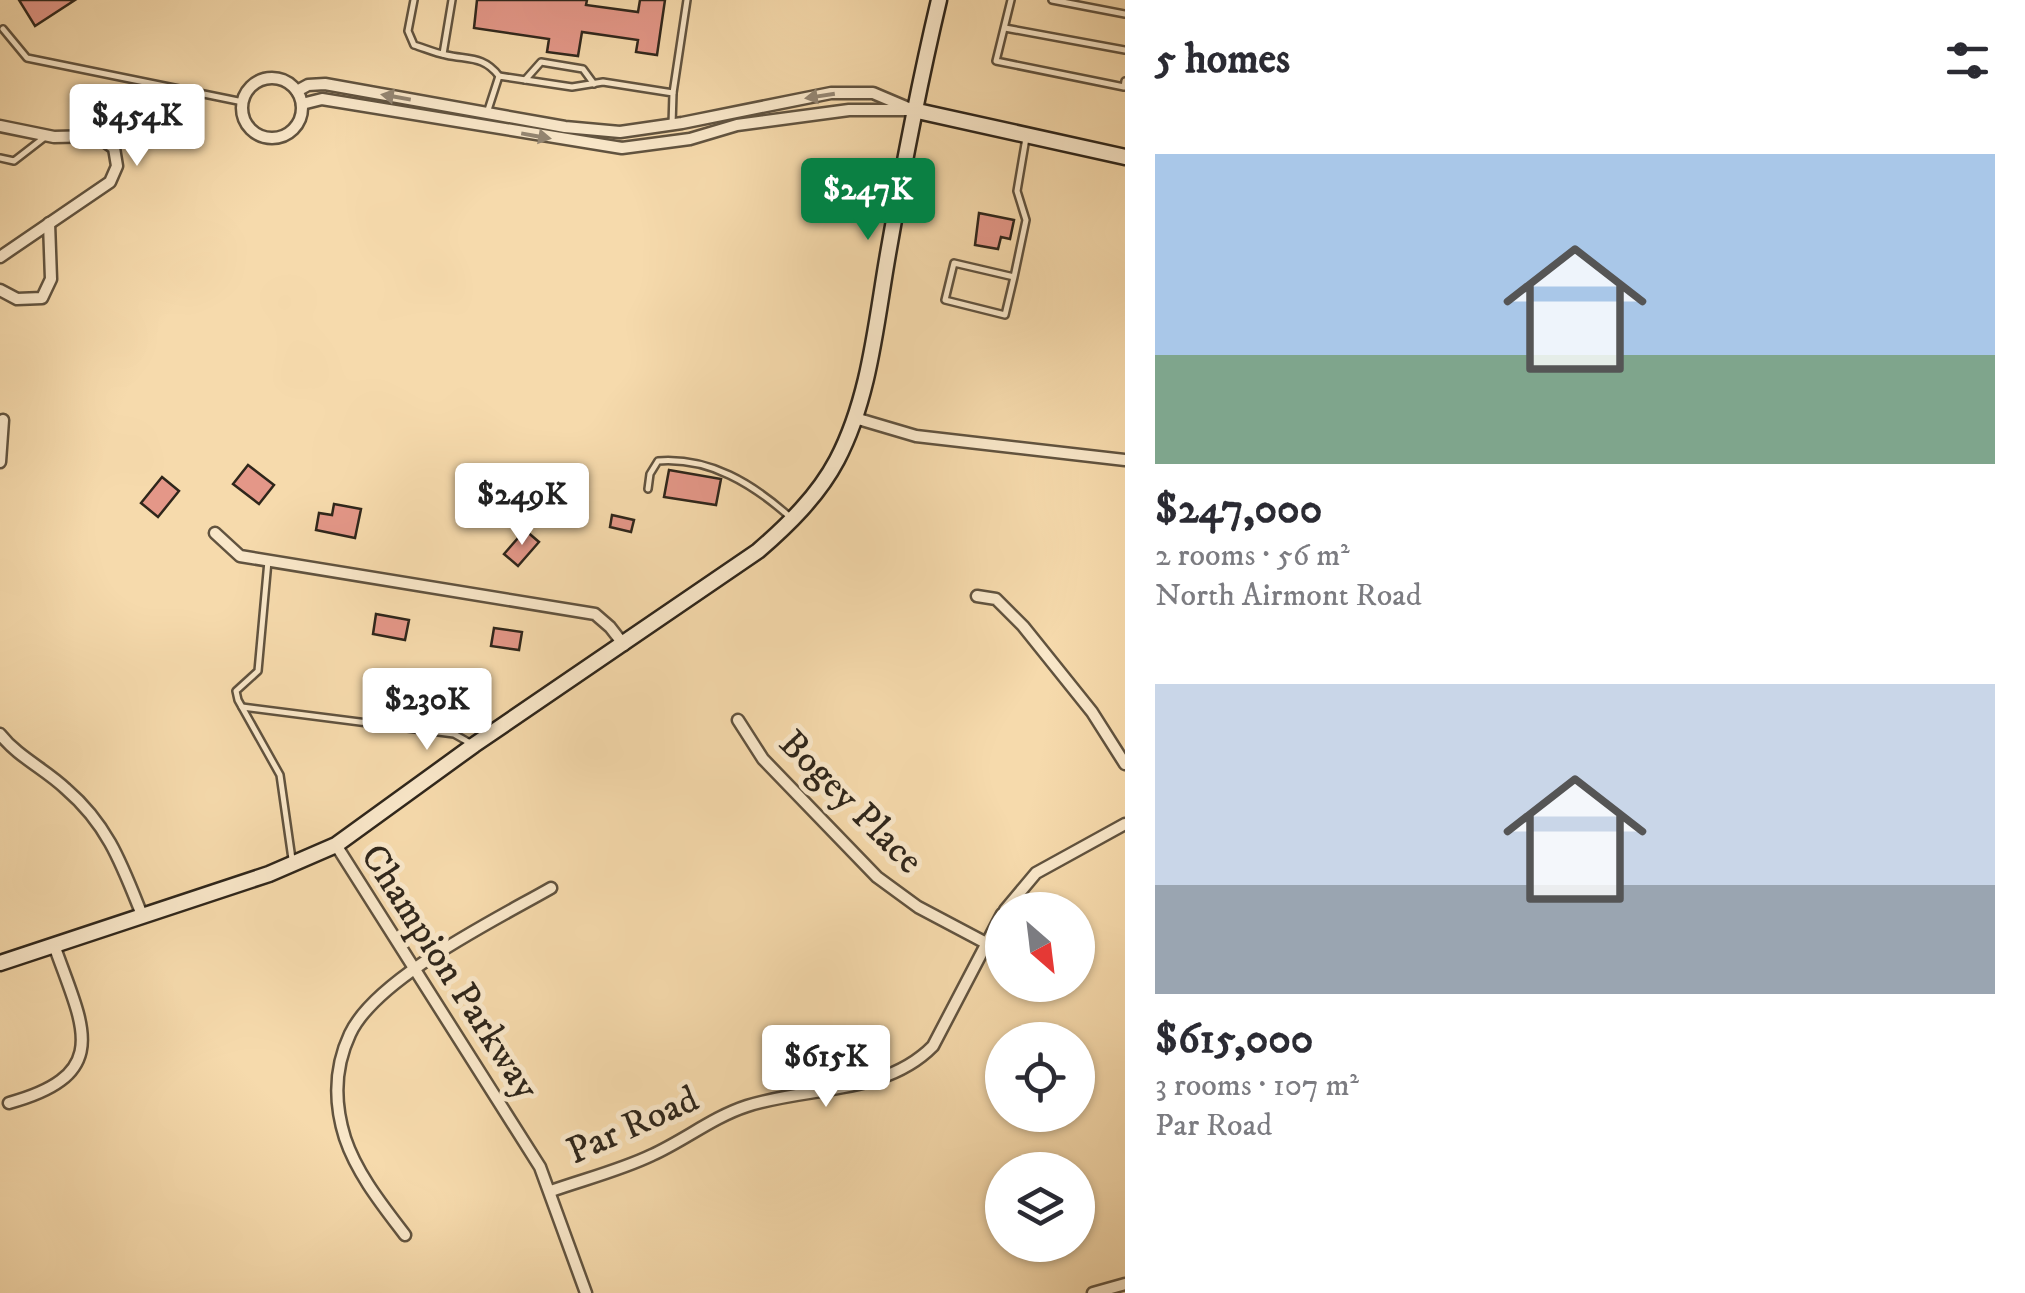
<!DOCTYPE html>
<meta charset="utf-8">
<style>
:root{--surface:#fff;--page:#f2f2f3;--text:#2b2b33;--muted:#7c7c81;--accent:#0b8043}
body{margin:0;font-family:"IM FELL DW Pica",serif;background:var(--page);color:var(--text);height:100vh;display:flex;flex-direction:column;font-size:38px;white-space:nowrap}
*{box-sizing:border-box;margin:0}
p{font-size:32px;color:var(--muted)}
.icon{flex:none;width:55px;height:55px;fill:none;stroke:currentColor;stroke-width:2;stroke-linecap:round;stroke-linejoin:round}
.map{position:relative;flex:1;overflow:hidden}
.sheet{display:flex;flex-direction:column;background:var(--surface);width:900px}
.sheet>*{flex:none}
.needle{width:65px;rotate:152deg}
.fabs{position:absolute;left:985px;top:892px;display:grid;gap:20px}
.fabs a{display:grid;place-items:center;width:110px;height:110px;border-radius:50%;background:var(--surface);box-shadow:0 2px 8px #0004;font-size:50px}
.price{position:absolute;translate:-50% -85px;padding:0 22px;border-radius:10px;background:#fff;color:#222;font-size:32px;line-height:65px;filter:drop-shadow(0 2px 5px #0008)}
.price::after{content:'';position:absolute;left:50%;top:60px;width:30px;height:22px;margin-left:-15px;background:inherit;clip-path:polygon(0 0,100% 0,50% 100%)}
.price.active{background:var(--accent);color:#fff}
ul{padding:0;list-style:none}
li{display:grid;align-content:center;gap:20px;height:530px;padding:0 30px}
li span{display:grid;place-items:center;height:310px;border-radius:0px;color:#555}
li>.icon{margin-inline-start:auto}
span .icon{width:180px;height:180px;fill:#fffc;stroke-width:1}
li b{font-size:42px}
h2{display:flex;justify-content:space-between;align-items:center;height:120px;padding:0 30px;font-size:42px}
main{display:flex;flex:1;min-height:0}
.map>svg:first-child{display:block}
.building{fill:#e49788;stroke:#2f261b;stroke-width:2.5}
.lines{fill:none;stroke-linecap:round;stroke-linejoin:round}
.lane-casing{stroke:#61533f;stroke-width:10}
.street-casing{stroke:#61533f;stroke-width:15}
.secondary-casing{stroke:#2f261b;stroke-width:19}
.lane{stroke:#f9e7c9;stroke-width:5}
.street{stroke:#f9e7c9;stroke-width:10}
.secondary{stroke:#f9e7c9;stroke-width:14}
.oneway{fill:#948672}
.labels{text-anchor:middle;stroke-width:10;stroke-linejoin:round;paint-order:stroke}
.street-label{font-size:38px;fill:#2f261b;stroke:#f9e7c9}
</style>
<main>
<div class="map">
<svg width="1125" height="1293" viewBox="0 0 1125 1293">
<rect width="100%" height="100%" fill="#f6daac"/>
<filter id="stains"><feTurbulence type="fractalNoise" baseFrequency=".002" numOctaves="4"/><feColorMatrix values="0 0 0 0 .2 0 0 0 0 .09 0 0 0 0 .02 0 0 0 .5 -.17"/></filter>
<radialGradient id="worn" r=".72"><stop offset=".6" stop-color="#630" stop-opacity="0"/><stop offset="1" stop-color="#630" stop-opacity=".3"/></radialGradient>
<g class="building">
<path d="M19,0H75L35,26Z"/>
<path d="M477,0H587L586,5L638,12L640,0H665L657,55L636,52L638,40L582,32L578,56L547,52L549,39L474,28Z"/>
<path d="M979,213L1014,220L1010,239L1001,237L998,249L975,245Z"/>
<path d="M248,465L274,485L259,504L233,484Z"/>
<path d="M669,470L721,479L716,505L664,497Z"/>
<path d="M162,477L179,491L158,517L141,503Z"/>
<path d="M334,504L361,509L355,538L316,530L319,513L332,515Z"/>
<path d="M612,515L634,520L631,532L610,527Z"/>
<path d="M525,530L539,542L518,566L504,554Z"/>
<path d="M376,614L409,620L405,640L373,634Z"/>
<path d="M494,628L522,632L519,650L491,646Z"/>
</g>
<g class="lines">
<defs>
<g id="lane">
<path d="M414,0L408,31L414,45C424,48 435,53 446,55C469,60 484,56 499,76"/>
<path d="M1011,0L996,61L1124,87L1125,81"/>
<path d="M1052,0L1125,14"/>
<path d="M1005,28L1125,50"/>
<path d="M3,29L27,58L243,102"/>
<path d="M443,54L452,0"/>
<path d="M525,80L541,62L583,69L594,84"/>
<path d="M673,93L687,0"/>
<path d="M488,110L499,76L572,87L603,82L673,93L672,125"/>
<path d="M0,158L14,161L45,137"/>
<path d="M1014,277L1005,315L945,300L954,263L1014,277L1026,220L1017,191L1026,138"/>
<path d="M648,489L650,474L658,461C710,457 753,484 790,517"/>
<path d="M268,561L258,671L236,691L238,700L280,775L292,859"/>
<path d="M242,707L454,734L470,743"/>
</g>
<g id="street">
<circle cx="272" cy="108" r="30"/>
<path d="M297,91L308,85L325,84L565,127L620,132L682,123L831,93H873L913,110"/>
<path d="M302,104L322,99L622,148L690,139L737,125L849,110H912"/>
<path d="M0,126L54,137L97,136L114,148L117,166L110,182L0,257"/>
<path d="M0,290L17,299L42,298L51,279L49,223"/>
<path d="M855,418L916,436L1125,460"/>
<path d="M0,462L3,420"/>
<path d="M215,533L240,556L595,614L610,627L624,645"/>
<path d="M977,596L996,599L1023,626L1092,712L1125,764"/>
<path d="M738,720L763,759L877,877L918,907L986,943"/>
<path d="M0,734C18,757 45,769 66,789C108,825 122,865 142,915"/>
<path d="M336,845L540,1167L586,1293"/>
<path d="M1005,910L1036,873L1125,824"/>
<path d="M9,1103C115,1074 82,1025 54,945"/>
<path d="M551,1191C585,1179 621,1170 652,1155C685,1140 713,1117 747,1106C809,1086 885,1095 933,1046L1002,914"/>
<path d="M405,1235C383,1206 357,1174 345,1138C334,1103 334,1068 350,1034C376,978 497,919 551,888"/>
<path d="M1093,1293L1125,1284"/>
</g>
<g id="secondary">
<path d="M913,110L1125,157"/>
<path d="M0,963L269,874L336,845L474,745L758,551C788,525 818,496 837,460C870,397 876,322 888,254C903,168 919,84 939,0"/>
</g>
</defs>
<use href="#lane" class="lane-casing"/>
<use href="#street" class="street-casing"/>
<use href="#secondary" class="secondary-casing"/>
<use href="#lane" class="lane"/>
<use href="#street" class="street"/>
<use href="#secondary" class="secondary"/>
</g>
<defs><path id="oneway-solid" d="M-6-.8H1V-3.2L6.5 0L1 3.2V.8H-6Z" transform="scale(2.5)"/></defs>
<g class="oneway">
<use href="#oneway-solid" transform="translate(820 96) rotate(171)"/>
<use href="#oneway-solid" transform="translate(396 97) rotate(-170)"/>
<use href="#oneway-solid" transform="translate(536 136) rotate(10)"/>
</g>
<g class="labels">
<g class="street-label">
<text transform="translate(852 801) rotate(45)" y="13">Bogey Place</text>
<text transform="translate(451 971) rotate(57)" y="13">Champion Parkway</text>
<text transform="translate(632 1124) rotate(-24)" y="13">Par Road</text>
</g>
</g>
<rect width="100%" height="100%" filter="url(#stains)"/>
<rect width="100%" height="100%" fill="url(#worn)"/>
</svg>
<div class="fabs">
<a><svg class="needle" viewBox="-14 -14 28 28"><path d="M0-13l5 13h-10z" fill="#e53935"/><path d="M0 13l5-13h-10z" fill="#7c7c81"/></svg></a>
<a><svg class="icon" aria-label="locate" viewBox="0 0 24 24"><circle cx="12" cy="12" r="6"/><path d="M12 2v4M12 18v4M2 12h4M18 12h4"/></svg></a>
<a><svg class="icon" aria-label="layers" viewBox="0 0 24 24"><path d="M12 4l9 5-9 5-9-5zM3 14l9 5 9-5"/></svg></a>
</div>
<b class="price" style="left:137px;top:169px">$454K</b>
<b class="price active" style="left:868px;top:243px">$247K</b>
<b class="price" style="left:522px;top:548px">$249K</b>
<b class="price" style="left:427px;top:753px">$230K</b>
<b class="price" style="left:826px;top:1110px">$615K</b>
</div>
<section class="sheet">
<h2>5 homes<svg class="icon" aria-label="filters" viewBox="0 0 24 24"><path d="M4 7h16M4 17h16"/><circle cx="9" cy="7" r="2"/><circle cx="15" cy="17" r="2"/></svg></h2>
<ul>
<li><span style="background:linear-gradient(#a9c7e8 65%,#7fa58c 0)"><svg class="icon" aria-label="home" viewBox="0 0 24 24"><path d="M3 11l9-7 9 7M6 9v11h12V9"/></svg></span><div><b>$247,000</b><p>2 rooms · 56 m²</p><p>North Airmont Road</p></div></li>
<li><span style="background:linear-gradient(#c9d6e8 65%,#9aa5b1 0)"><svg class="icon" aria-label="home" viewBox="0 0 24 24"><path d="M3 11l9-7 9 7M6 9v11h12V9"/></svg></span><div><b>$615,000</b><p>3 rooms · 107 m²</p><p>Par Road</p></div></li>
</ul>
</section>
</main>
